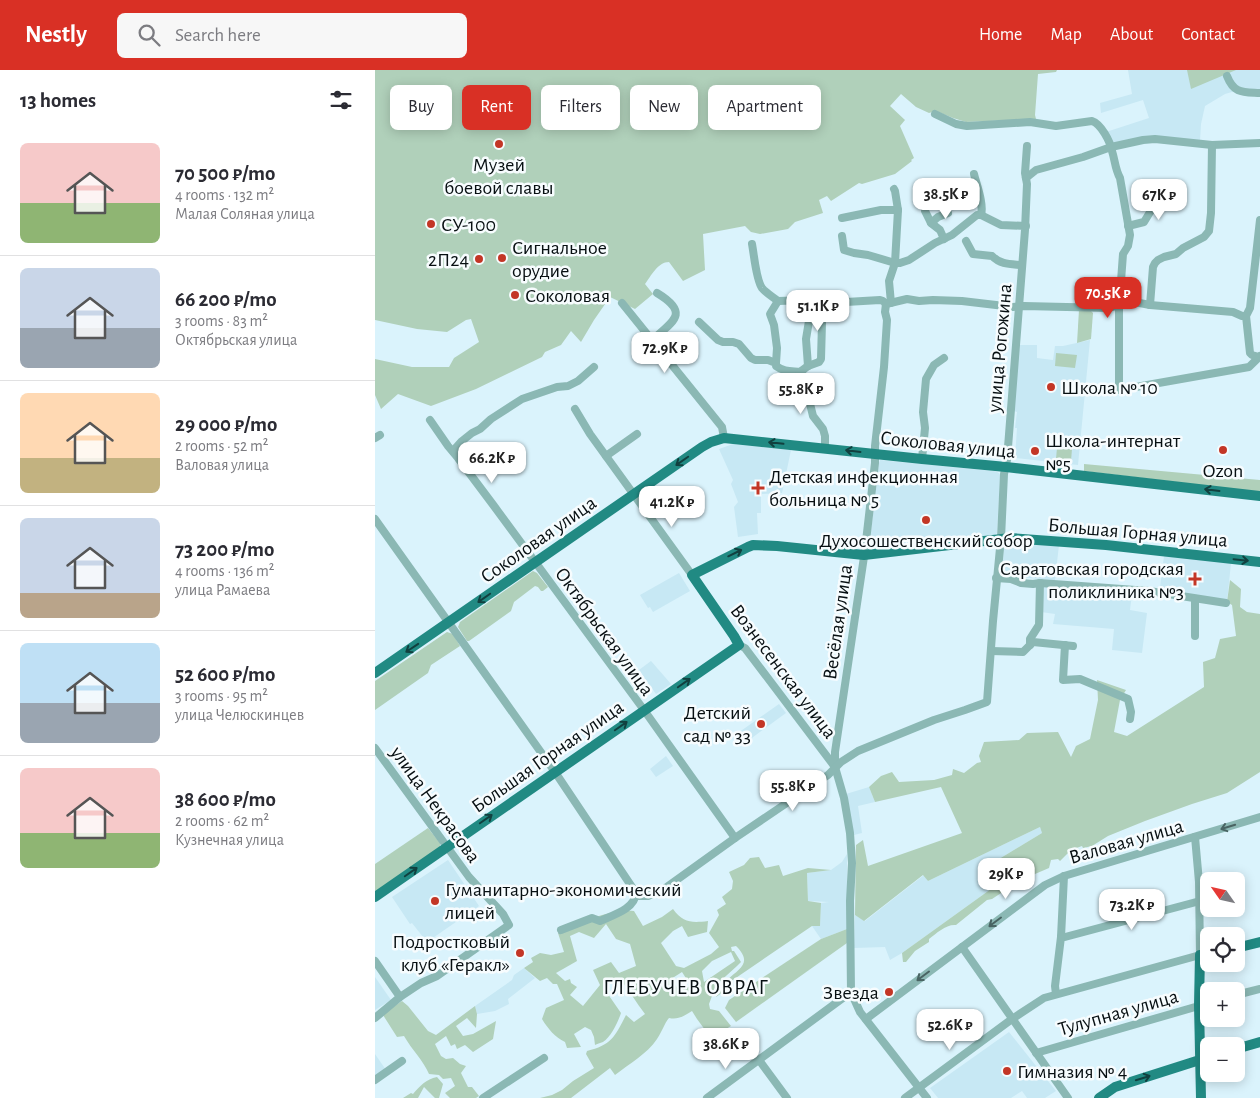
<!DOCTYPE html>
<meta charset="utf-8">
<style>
:root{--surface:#fff;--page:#f7f7f7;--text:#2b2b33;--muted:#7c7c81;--line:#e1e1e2;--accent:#d93025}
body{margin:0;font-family:"Alegreya Sans",sans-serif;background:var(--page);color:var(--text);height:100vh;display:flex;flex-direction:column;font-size:19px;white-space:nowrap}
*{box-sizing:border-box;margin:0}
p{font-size:16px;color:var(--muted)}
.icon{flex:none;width:28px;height:28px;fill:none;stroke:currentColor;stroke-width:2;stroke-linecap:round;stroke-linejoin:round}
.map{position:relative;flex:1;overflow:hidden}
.panel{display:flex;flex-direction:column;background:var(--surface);width:375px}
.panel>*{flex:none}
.hud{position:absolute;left:15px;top:15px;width:475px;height:45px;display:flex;gap:10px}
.needle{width:32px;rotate:304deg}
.tools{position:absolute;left:825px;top:802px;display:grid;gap:10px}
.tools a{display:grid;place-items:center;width:45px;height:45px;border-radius:8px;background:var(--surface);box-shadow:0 2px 12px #0003;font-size:25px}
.price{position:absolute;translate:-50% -42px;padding:0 11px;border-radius:10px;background:#fff;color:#222;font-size:16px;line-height:32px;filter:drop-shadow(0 1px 2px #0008)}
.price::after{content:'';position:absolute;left:50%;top:30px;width:15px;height:11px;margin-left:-8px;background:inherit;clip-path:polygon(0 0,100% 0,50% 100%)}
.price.on{background:var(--accent);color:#fff}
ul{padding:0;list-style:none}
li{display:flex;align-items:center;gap:15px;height:125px;padding:0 20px}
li+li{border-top:1px solid var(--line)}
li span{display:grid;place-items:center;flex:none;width:140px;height:100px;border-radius:8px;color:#555}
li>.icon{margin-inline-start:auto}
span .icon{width:60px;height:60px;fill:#fffc;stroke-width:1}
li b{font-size:21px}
h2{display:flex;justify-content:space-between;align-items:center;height:60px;padding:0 20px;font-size:21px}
.pill{padding:0 18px;border-radius:8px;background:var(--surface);box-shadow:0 2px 12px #0003;font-size:18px;line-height:45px}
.pill.on{background:var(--accent);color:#fff}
header{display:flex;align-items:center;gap:30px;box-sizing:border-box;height:70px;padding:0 25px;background:var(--accent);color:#fff}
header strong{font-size:24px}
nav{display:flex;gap:28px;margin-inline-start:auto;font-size:18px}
.search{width:350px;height:45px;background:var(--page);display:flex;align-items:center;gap:12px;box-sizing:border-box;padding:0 18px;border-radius:8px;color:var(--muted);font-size:19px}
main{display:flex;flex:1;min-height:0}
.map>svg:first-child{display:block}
.built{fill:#c7e8f4}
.green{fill:#b0d0ba;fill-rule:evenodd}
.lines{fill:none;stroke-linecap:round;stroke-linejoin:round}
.minor{stroke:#8bb8b4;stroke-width:8}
.major{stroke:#218a83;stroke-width:10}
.oneway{stroke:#11403f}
.oneway2{stroke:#496463}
.poi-dot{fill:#c33626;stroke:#f7fcfe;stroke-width:2}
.labels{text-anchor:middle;stroke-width:5;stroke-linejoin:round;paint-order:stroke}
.poi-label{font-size:20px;fill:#070f12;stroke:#f7fcfe;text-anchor:start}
.street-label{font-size:20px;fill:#070f12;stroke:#f7fcfe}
.neighbourhood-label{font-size:21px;letter-spacing:1px;fill:#070f12;stroke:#f7fcfe}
</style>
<header>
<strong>Nestly</strong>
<div class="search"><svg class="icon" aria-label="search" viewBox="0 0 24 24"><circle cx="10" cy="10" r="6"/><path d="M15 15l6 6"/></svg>Search here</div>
<nav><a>Home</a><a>Map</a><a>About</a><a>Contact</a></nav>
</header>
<main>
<section class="panel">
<h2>13 homes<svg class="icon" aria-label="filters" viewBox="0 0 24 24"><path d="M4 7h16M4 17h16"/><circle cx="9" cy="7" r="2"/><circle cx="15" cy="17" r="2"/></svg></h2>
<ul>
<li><span style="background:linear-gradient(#f6c9c9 60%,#8fb573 0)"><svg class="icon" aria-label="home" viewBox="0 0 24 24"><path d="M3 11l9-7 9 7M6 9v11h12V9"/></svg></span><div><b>70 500 ₽/mo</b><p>4 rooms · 132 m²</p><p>Малая Соляная улица</p></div></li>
<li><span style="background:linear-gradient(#c9d6e8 60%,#9aa5b1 0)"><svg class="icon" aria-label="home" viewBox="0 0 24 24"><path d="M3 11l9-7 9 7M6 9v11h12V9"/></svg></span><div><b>66 200 ₽/mo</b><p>3 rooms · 83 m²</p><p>Октябрьская улица</p></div></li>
<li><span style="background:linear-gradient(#ffd9b3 65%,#c2b280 0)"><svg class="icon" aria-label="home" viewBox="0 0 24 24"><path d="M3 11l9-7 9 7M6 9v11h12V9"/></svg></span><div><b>29 000 ₽/mo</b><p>2 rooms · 52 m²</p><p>Валовая улица</p></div></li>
<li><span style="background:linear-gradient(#c9d6e8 75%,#b9a48a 0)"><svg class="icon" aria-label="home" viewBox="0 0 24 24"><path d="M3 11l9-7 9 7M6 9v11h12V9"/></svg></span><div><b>73 200 ₽/mo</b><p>4 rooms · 136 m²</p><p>улица Рамаева</p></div></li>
<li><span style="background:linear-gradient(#bfe0f5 60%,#9aa5b1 0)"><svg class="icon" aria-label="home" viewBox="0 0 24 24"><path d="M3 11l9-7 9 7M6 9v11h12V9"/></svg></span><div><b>52 600 ₽/mo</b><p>3 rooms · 95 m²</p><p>улица Челюскинцев</p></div></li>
<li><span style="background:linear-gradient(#f6c9c9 65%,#8fb573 0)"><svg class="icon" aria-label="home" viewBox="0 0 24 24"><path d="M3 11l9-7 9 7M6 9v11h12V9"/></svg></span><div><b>38 600 ₽/mo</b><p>2 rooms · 62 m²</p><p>Кузнечная улица</p></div></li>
</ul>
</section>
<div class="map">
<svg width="885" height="1028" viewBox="0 0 885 1028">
<rect width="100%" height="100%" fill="#daf3fc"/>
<g class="built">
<path d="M753,0H885V22L875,24L857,22L850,24L830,36L826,54L825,71L736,74L731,62L774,48L768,30L726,43L725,33L757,24Z"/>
<path d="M715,270L703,395L640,388L642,358H640L642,342L639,341L644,275H662V288L678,290L680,276H688Z"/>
<path d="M358,374L416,380L407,423L387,424L386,426V443H382L383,464L363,467L359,437L363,432L356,414L358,410L344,379Z"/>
<path d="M505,390L619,401L622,402L625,404V407L622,463L619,466L495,481L494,479L504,393Z"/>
<path d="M632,472L684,475L680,510L628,506L627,503L629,474Z"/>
<path d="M789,486L856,493L852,532L784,525Z"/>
<path d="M304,503L315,521L278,542L275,537L273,538L265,525Z"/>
<path d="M669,515L757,523L755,540L772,543L767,583L737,580L739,559L678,554L680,544L666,542Z"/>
<path d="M276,591L296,614L281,624L264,600Z"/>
<path d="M404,634L411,643L370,673L363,663Z"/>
<path d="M291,686L298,696L281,707L275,699Z"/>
<path d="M494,717L500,732L483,736L487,763L479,765L471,724Z"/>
<path d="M665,757L667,763L624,789L634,806L527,883L515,890L510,877L479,878L480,845L490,851L549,805L553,811Z"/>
<path d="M472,784V859L446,869L437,856H445L446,833L454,832L433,831L432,803L456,800L467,792Z"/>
<path d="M73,790L104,836L52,872L37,853L35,854L17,827Z"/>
<path d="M149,898L160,908L133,929L134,934L120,941L102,944L100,936L137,910L139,905Z"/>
<path d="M0,907L16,930L0,940Z"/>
<path d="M634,962L681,1021L670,1028H652L647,1021L636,1028H563L555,1018Z"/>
<path d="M0,984L11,1000L0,1008Z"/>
</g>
<g class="green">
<path d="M0,0H682L681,2L663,4L660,45L661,49L591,52L578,48L561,41L554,43L541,37L526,24L515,36L530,50L525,56L539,88L536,90L537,91L520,104L487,114L484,113L456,131L452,126L444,130L448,143L420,152L413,159L385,164L376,162L370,156L328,164L330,200L308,211L294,192C283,192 276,206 270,214L278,224L260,239L235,227L219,250L206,272L196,261L186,275L170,282L167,287L101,319L56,336L23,324L6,339L0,325V289L37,297H74L79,288L104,272L96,249L91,250L72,262L42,259L0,250Z"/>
<path d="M812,0H861L816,19Z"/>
<path d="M704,240L716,241L718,243L716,269L702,273Z"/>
<path d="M681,283L702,285L700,298L680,296Z"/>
<path d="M683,366L698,367L696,391L681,389Z"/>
<path d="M709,394L885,410V422L709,401Z"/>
<path d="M158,501L162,503L173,517L168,521H166L163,517L160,516L139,532L136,541L94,571H92L83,557L85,552Z"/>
<path d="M855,510L866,519L865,537L872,542L885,544V702L852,723L817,734L770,751L733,766L717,776L708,778L707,776L696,780L685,791L683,789L676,790L674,798L646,810L617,829L612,830L581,855C571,854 562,863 554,869V872L540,881L531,892H528L527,883L634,806L624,789L667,763L665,757L553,811L548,805L489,851L480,845L481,775L488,770L493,796L587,763L566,717L500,732L494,717L506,706L517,702L524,712L559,710L577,705L578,699L589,703L602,693L606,692L604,686L609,672L644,670L652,663L683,662L696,687L701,676L715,669L723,630L722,610L751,620L745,630L739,662L752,666L829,617L828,592L840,588L845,569L861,566L857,535L852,532Z"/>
<path d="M72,562L78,564L85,576L56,595L53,603L0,640V611Z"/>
<path d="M53,758L65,773V777L0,822V794Z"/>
<path d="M384,787L390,798L404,795L408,806L433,798L456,800L432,803L433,831L446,833L445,856H437L352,914L354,918L341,927C344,921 347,915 352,910C365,898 378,893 361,876L356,877L357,881H359L366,892L362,896L341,915L334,934L335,939L344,941L356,956L336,968L322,949L317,941C309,946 303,950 294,948C289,954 287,962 282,969C272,984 254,994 240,1005L235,998L196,1028H165L177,1025L187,1020L198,1011L219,998L211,984L212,981C236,975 240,967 251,945L259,952L270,944C261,933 255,921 246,910L241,911L228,917L246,943C243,952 236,967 228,972C225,973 222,974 220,975L219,967L216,960L210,957L199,964L206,977L192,978L190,972C180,967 173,959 167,949L171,938L189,930L182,914H178L172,908L165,911L149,898L158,892L156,888L165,883L176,885L189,882L183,863C207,853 232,839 259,841L268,856L287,847L298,839C308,853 317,853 333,851L332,862L313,867L307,856L298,861L286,873L301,896L309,898L336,884L344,877L334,863L344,845L342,840L351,834L347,827L357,819L358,811L354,802L369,795L375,788ZM231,854L241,869L255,874L261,896L244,903L236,892L218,900L225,915L208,936L195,925L202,917L196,913L195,909L190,911L181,903L202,891L195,866L204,862L219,868ZM356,882L360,891L329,912L327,901L337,891ZM307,902L316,916L304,920L296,909Z"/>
<path d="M472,859V873L361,952L350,938L354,930L446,869Z"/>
<path d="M27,931L33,936L53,961L61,965L100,936L102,944L101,958L92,948L81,956L88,966L98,964L121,951L118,969L98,982L90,975L82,979L80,974L76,976L71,966L60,974L66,986L71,989L78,988L85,994L91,996L86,1003L93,1017H97L104,1026L101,1028H75L70,1023L80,1016L76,1008L68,1009L64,1005L54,1004C48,990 37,980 29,966L22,967L8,945L15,939Z"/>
<path d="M62,1007L68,1014L64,1028H60L49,1017L43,1028H28L36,1023L38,1024C45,1016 51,1009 62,1007Z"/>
</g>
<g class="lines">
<g class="minor">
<path d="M852,6C859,24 868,22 885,23"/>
<path d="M560,44L581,54L592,56L655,52L681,56L717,51C726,54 735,71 737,81C740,90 740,99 745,108L755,165L753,176L748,184L744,238V320L874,297L885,286"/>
<path d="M599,104C602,116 609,134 606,145"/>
<path d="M651,108L661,100L708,87L736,77L768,70L780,69L837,75L885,73"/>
<path d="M606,145L626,155L651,156"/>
<path d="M467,148L506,140H523"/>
<path d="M556,153L563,147L573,143"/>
<path d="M753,156L769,152L783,129L800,117"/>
<path d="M467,166L469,180L479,183L493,185L520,193H525L534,190L560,173L577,165L602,145H606"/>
<path d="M569,169L565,160L556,153L550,141L551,136L553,134L570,128"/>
<path d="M591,171L598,184L617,186C626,195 635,194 647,195"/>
<path d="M377,174C379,184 381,210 387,218C391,223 398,227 403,231"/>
<path d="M403,231L434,230L471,232L505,230L508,231L511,234L532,229L544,231L558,230L587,231L638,237L649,236L734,238L741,236L745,232L749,230L775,235L858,242L867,246H871"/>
<path d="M247,233L347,357L349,368"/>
<path d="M516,233L514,211L520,193L523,140L520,121L519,119"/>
<path d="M775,235L778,197L780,193L783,190L789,187L801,184L808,178L829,167L834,161L836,143L837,75"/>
<path d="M324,252L343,270L348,272H358L364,274L376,288L380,290H393L401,293V296C409,302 416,301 425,302"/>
<path d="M277,270C299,251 315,243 282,223"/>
<path d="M884,287L877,285L875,283L871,246L875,238L885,150"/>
<path d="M401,293L402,278L399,255L395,244L403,231"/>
<path d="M433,296L431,269L435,245L434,230"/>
<path d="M425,302L433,296L444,292L446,289L447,253L444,243V231"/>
<path d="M425,302L428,305L438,346L448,359L450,366V378"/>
<path d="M200,339L215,364L317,505"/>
<path d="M55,350L73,376L83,388L119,436L269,640L360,768"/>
<path d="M0,368L5,365"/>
<path d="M78,381L87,371L97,363L105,359L116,349L147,329L182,317L193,316L203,311L219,297"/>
<path d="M231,386L262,364"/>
<path d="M547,389L550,358L548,342L551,309L559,295L569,288"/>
<path d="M0,449L180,702L261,823C260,839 238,845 225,851L217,848L186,860"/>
<path d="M621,508L636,509L646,513L658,514L665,513L774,521L851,533"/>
<path d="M820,529V566"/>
<path d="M364,575L370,578L460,697L469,728L475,763L477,793L475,831L476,922L485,942L552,1028"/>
<path d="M655,575V569L664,555L665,513"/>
<path d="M690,575L688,610L705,609L753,629L756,642L755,649"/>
<path d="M616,581L648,582L658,572L698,576"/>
<path d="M0,678L94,807L128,844L134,855L62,906L46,913L25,927L0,948"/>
<path d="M460,697V682L490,480L500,393V376L509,297L512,250L510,242L511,234"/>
<path d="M261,826H273L289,819L360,768L453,705L466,692L483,681L559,650L590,640L612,632L618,551L626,468L629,404L632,390L650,160L652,114L650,103L652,76"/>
<path d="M686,867H690L825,831"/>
<path d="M587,877L693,1028"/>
<path d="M0,891L25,927"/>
<path d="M681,924L680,916L686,867L689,806"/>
<path d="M861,925L885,919"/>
<path d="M491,949L670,815L689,806L885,747"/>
<path d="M661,983L834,933"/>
<path d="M384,990L412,1028"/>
<path d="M0,1010L27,991"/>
<path d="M108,1028L169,988"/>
<path d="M332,1028L476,922"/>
<path d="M530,1028L637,949L669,928L825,885L824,812L820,767"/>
</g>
<g class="major">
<path d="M0,603L327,377L336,372L349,368L547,389L631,397L885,426"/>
<path d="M0,827L364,575L359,566L317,505L373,477L378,475L402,476L489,485L635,468L731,475L885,492"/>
<path d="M861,878L885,872"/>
<path d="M861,979L885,972"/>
<path d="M724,1028L740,1017L834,987"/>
<path d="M826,1028L824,935L825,885L834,884"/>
</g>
</g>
<defs><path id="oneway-shaft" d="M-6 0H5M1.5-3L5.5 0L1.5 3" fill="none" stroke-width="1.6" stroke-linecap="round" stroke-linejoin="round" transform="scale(1.25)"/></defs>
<g class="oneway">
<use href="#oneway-shaft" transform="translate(401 373) rotate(-174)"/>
<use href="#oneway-shaft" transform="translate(478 381) rotate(-173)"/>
<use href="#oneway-shaft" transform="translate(307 391) rotate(145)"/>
<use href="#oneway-shaft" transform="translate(837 420) rotate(-173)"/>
<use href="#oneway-shaft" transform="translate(360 483) rotate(-26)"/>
<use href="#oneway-shaft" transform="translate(866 490) rotate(6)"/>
<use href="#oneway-shaft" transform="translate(109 528) rotate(145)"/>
<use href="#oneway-shaft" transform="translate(37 578) rotate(146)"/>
<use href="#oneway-shaft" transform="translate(309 613) rotate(-35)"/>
<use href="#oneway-shaft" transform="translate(246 656) rotate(-35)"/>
<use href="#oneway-shaft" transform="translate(111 749) rotate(-35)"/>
<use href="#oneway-shaft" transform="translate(36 802) rotate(-35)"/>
<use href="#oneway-shaft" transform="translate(768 1008) rotate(-17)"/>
</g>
<g class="oneway2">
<use href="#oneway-shaft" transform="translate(853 757) rotate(163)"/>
<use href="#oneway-shaft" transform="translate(620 852) rotate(143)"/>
<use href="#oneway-shaft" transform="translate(548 906) rotate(143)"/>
</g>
<g class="poi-dot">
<circle cx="124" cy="74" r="5"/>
<circle cx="56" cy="154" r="5"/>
<circle cx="127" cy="188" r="5"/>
<circle cx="104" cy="189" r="5"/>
<circle cx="140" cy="225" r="5"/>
<circle cx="676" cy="317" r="5"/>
<circle cx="848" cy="380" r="5"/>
<circle cx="660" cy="381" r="5"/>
<path d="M380.5 410.5h5v5h5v5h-5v5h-5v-5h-5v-5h5z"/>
<circle cx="551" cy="450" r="5"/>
<path d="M817.5 501.5h5v5h5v5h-5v5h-5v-5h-5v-5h5z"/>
<circle cx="386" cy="654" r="5"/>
<circle cx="60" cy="831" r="5"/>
<circle cx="145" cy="883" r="5"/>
<circle cx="514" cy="922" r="5"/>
<circle cx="632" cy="1001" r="5"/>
</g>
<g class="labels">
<g class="poi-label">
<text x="124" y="101" text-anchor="middle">Музей<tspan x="124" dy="23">боевой славы</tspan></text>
<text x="66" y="161">СУ-100</text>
<text x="137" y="184">Сигнальное<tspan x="137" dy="23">орудие</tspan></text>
<text x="94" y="196" text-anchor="end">2П24</text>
<text x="150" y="232">Соколовая</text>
<text x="686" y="324">Школа № 10</text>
<text x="670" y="377">Школа-интернат<tspan x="670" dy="23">№5</tspan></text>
<text x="848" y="407" text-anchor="middle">Ozon</text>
<text x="394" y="413">Детская инфекционная<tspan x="394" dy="23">больница № 5</tspan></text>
<text x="551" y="477" text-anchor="middle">Духосошественский собор</text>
<text x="809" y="505" text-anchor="end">Саратовская городская<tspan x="809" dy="23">поликлиника №3</tspan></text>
<text x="376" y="649" text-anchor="end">Детский<tspan x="376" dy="23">сад № 33</tspan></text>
<text x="70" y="826">Гуманитарно-экономический<tspan x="70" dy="23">лицей</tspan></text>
<text x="135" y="878" text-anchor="end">Подростковый<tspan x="135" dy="23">клуб «Геракл»</tspan></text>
<text x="504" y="929" text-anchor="end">Звезда</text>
<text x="642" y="1008">Гимназия № 4</text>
</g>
<g class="street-label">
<text transform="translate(624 278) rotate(-85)" y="7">улица Рогожина</text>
<text transform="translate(573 374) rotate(6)" y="7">Соколовая улица</text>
<text transform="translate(763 462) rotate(5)" y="7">Большая Горная улица</text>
<text transform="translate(163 469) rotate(-35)" y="7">Соколовая улица</text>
<text transform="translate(462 552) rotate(-82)" y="7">Весёлая улица</text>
<text transform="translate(230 561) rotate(54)" y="7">Октябрьская улица</text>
<text transform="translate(409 601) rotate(53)" y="7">Вознесенская улица</text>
<text transform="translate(172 686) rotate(-35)" y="7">Большая Горная улица</text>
<text transform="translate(61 734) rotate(54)" y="7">улица Некрасова</text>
<text transform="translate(751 771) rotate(-16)" y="7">Валовая улица</text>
<text transform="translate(743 942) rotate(-16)" y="7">Тулупная улица</text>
</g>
<g class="neighbourhood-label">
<text x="311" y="924">ГЛЕБУЧЕВ ОВРАГ</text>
</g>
</g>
</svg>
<div class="tools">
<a><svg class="needle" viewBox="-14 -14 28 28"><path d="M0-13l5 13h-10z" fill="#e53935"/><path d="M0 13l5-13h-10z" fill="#7c7c81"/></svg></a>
<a><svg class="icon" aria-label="locate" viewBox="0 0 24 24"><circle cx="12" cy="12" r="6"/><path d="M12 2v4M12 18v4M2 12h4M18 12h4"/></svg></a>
<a>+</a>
<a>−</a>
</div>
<b class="price" style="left:571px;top:150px">38.5K ₽</b>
<b class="price" style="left:784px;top:151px">67K ₽</b>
<b class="price on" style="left:733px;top:249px">70.5K ₽</b>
<b class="price" style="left:443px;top:262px">51.1K ₽</b>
<b class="price" style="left:290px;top:304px">72.9K ₽</b>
<b class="price" style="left:426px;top:345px">55.8K ₽</b>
<b class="price" style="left:117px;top:414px">66.2K ₽</b>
<b class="price" style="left:297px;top:458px">41.2K ₽</b>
<b class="price" style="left:418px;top:742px">55.8K ₽</b>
<b class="price" style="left:631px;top:830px">29K ₽</b>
<b class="price" style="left:757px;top:861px">73.2K ₽</b>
<b class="price" style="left:575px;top:981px">52.6K ₽</b>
<b class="price" style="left:351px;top:1000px">38.6K ₽</b>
<div class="hud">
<a class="pill">Buy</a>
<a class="pill on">Rent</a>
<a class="pill">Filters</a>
<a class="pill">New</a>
<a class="pill">Apartment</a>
</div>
</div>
</main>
